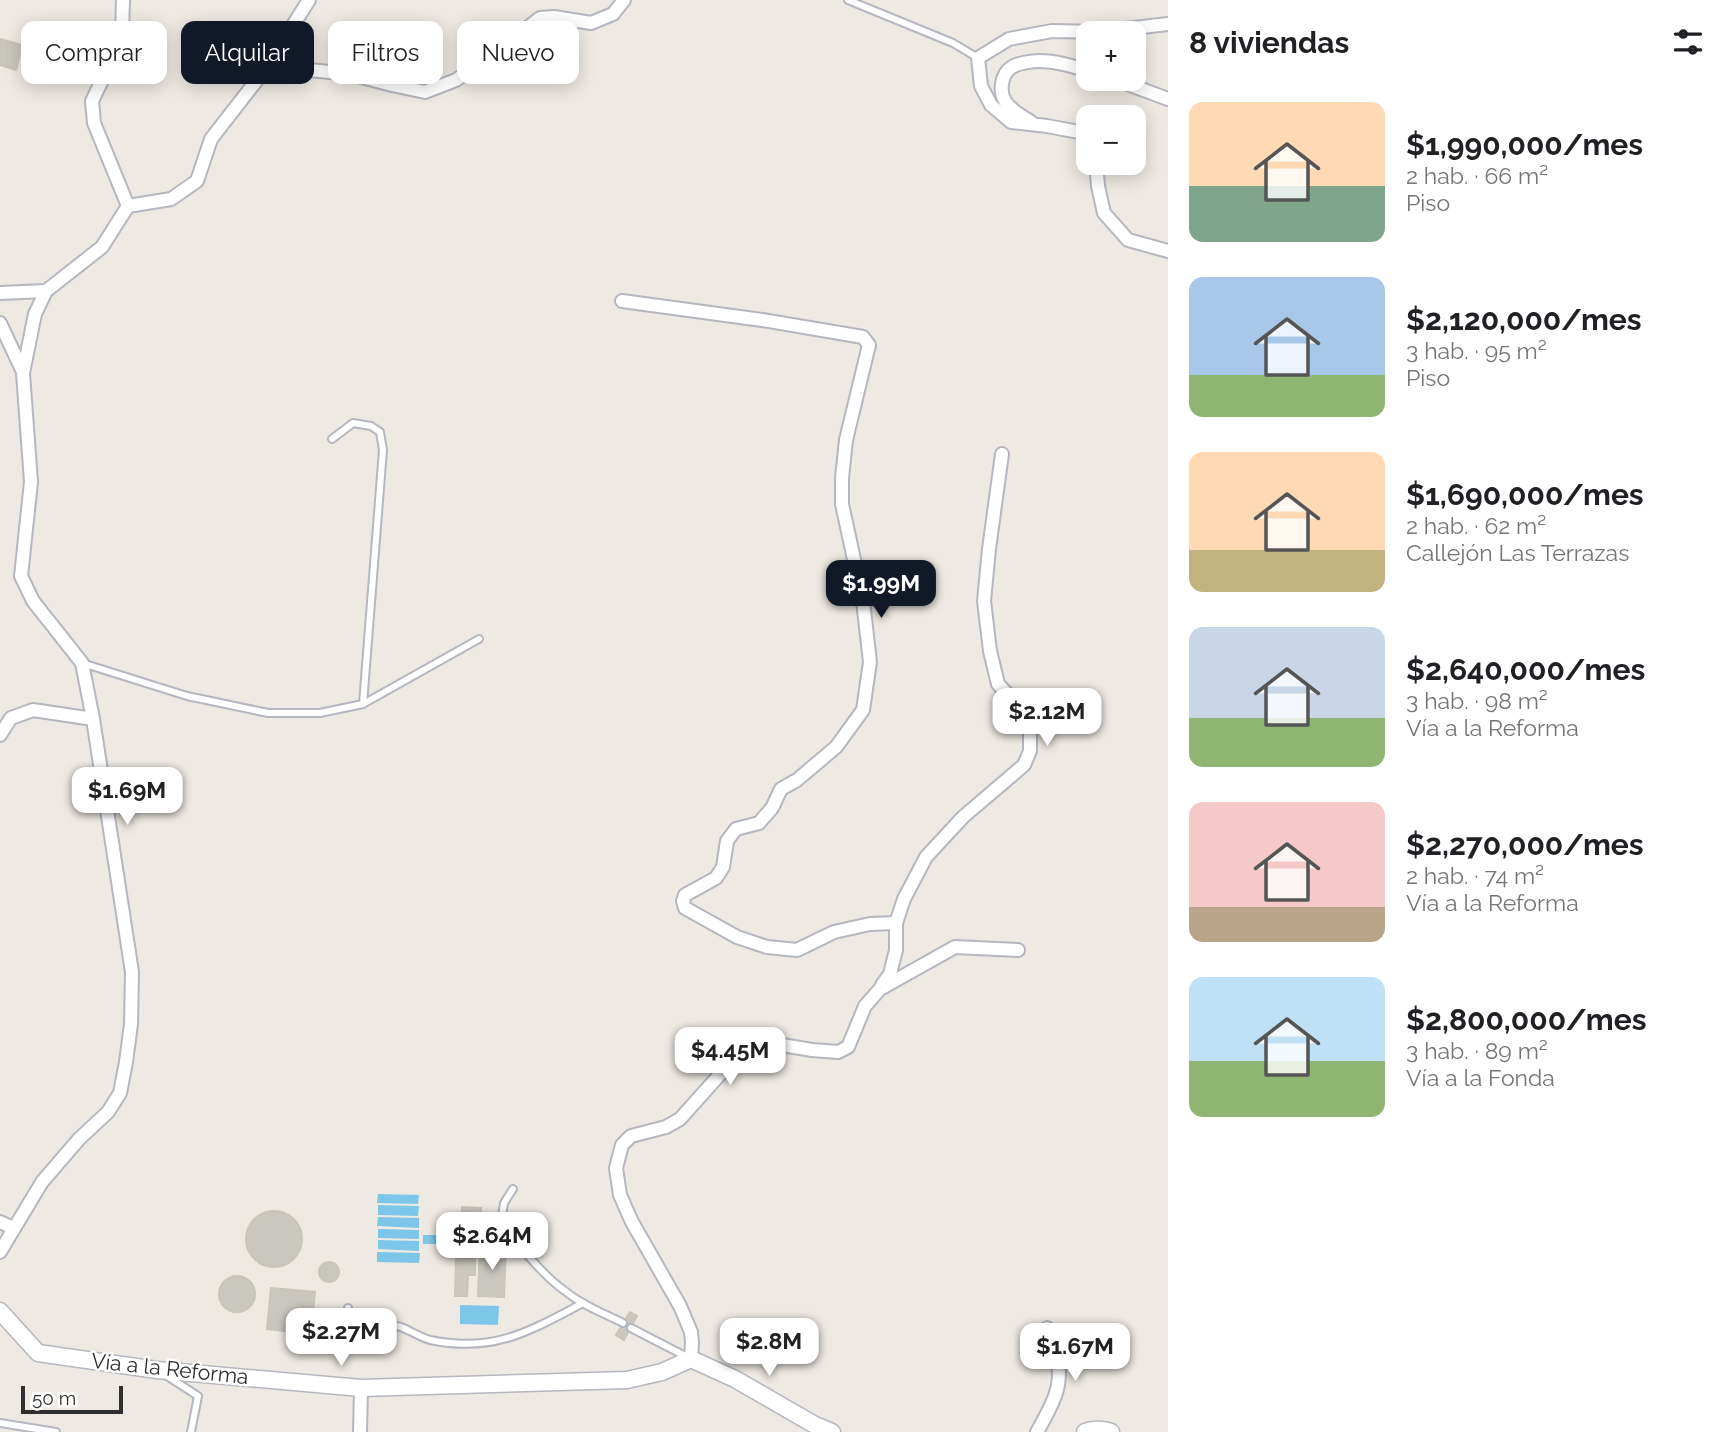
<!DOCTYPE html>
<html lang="es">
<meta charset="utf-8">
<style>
:root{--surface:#fff;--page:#f6f6f6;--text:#202124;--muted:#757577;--accent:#111827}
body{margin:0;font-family:Raleway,sans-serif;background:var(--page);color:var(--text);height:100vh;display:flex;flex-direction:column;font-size:26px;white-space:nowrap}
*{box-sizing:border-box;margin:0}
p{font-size:23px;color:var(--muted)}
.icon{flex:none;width:38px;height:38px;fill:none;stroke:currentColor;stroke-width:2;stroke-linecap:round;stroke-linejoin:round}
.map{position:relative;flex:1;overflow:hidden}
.details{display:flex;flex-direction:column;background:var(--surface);width:560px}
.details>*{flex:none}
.guide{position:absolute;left:21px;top:21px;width:665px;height:63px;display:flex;gap:14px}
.tools{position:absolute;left:1076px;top:21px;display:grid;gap:14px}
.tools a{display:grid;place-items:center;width:70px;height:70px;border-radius:14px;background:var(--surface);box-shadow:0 4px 18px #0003;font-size:35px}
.scale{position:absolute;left:21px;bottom:18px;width:102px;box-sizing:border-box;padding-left:7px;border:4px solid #2e2e2e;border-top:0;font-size:19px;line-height:24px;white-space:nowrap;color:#2e2e2e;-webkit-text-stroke:5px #fff;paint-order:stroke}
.price{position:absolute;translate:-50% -60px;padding:0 16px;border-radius:14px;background:#fff;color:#222;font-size:23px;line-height:46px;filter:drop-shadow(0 2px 4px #0008)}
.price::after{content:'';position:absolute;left:50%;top:42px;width:21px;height:16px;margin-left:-10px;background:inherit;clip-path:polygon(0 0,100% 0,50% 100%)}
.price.current{background:var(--accent);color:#fff}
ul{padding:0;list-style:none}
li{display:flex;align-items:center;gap:21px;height:175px;padding:0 21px}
li span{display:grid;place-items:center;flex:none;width:196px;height:140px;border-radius:14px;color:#555}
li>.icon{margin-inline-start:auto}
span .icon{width:84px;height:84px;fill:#fffc;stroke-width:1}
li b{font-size:30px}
h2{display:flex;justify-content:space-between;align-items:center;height:84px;padding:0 21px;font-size:30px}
.chip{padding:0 24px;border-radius:14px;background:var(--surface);box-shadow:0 4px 18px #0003;font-size:24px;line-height:63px}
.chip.current{background:var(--accent);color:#fff}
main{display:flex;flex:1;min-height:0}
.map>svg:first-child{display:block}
.water{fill:#7cc7e9}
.building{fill:#cac7c0;stroke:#cac5bb;stroke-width:2}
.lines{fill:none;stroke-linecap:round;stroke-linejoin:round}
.service-casing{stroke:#b5b7c0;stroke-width:10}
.minor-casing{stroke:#b5b7c0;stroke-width:16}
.tertiary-casing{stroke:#b5b7c0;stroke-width:19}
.service{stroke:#fff;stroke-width:6}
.minor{stroke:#fff;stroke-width:12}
.tertiary{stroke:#fff;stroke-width:16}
.labels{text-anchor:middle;stroke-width:5;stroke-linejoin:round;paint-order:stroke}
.street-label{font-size:21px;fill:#2e2e2e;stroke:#fff}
</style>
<main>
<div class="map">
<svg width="1168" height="1432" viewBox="0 0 1168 1432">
<rect width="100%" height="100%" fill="#eee9e2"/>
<g class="water">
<path d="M378,1194L419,1195L418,1204L377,1203Z"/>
<path d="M378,1205L419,1206L418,1216L378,1215Z"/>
<path d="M378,1217L419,1218V1228L377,1226Z"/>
<path d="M378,1229L419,1230V1239L378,1238Z"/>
<rect x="423" y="1235" width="22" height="9"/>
<path d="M378,1240L419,1241V1251L378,1249Z"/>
<path d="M377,1252L420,1253L419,1263L377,1262Z"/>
<path d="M460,1305L499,1306L498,1325L460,1324Z"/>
</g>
<g class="building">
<path d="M0,39L22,45L16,70L0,65Z"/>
<path d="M462,1207L481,1208L480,1239H489V1247H475V1259H461Z"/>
<circle cx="274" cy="1239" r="28"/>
<path d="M480,1247L506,1248L504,1297L478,1296Z"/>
<path d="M456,1258L475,1259V1275H468L467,1296H455Z"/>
<circle cx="329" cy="1272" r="10"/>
<circle cx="237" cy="1294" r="18"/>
<path d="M271,1288L315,1292L311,1334L267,1329Z"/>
<path d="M630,1312L637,1316L624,1340L616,1335Z"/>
</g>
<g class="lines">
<defs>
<g id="service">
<path d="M848,0L953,43L978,58"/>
<path d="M332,439L353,423L371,426L380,432L383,450L363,704"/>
<path d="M82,663L187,696L268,713H320L363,704L479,639"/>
<path d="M513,1189L504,1203L501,1222C519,1245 541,1274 565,1291C582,1305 603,1313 623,1323"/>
<path d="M348,1308L347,1323C363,1324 386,1323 401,1327C411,1331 420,1337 430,1340C494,1353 528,1332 583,1303"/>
<path d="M631,1328L689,1358"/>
<path d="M167,1376L198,1396L191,1432"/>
<path d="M0,1423L56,1432"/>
</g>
<g id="minor">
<path d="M123,0L122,32L106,72L92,101L94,123L128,206"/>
<path d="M264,71L309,0"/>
<path d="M1114,79L1168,99"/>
<path d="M1031,122C1022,116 1011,111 1005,101C999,91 1001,74 1012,67C1018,63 1033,61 1039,61C1056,61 1072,66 1088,71"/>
<path d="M1088,140L1079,132L1047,126L1011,122L991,105L981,86L978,58L1009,39L1052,31L1100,32L1168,24"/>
<path d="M1096,163L1098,186L1104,213L1128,240L1168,251"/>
<path d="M0,293L46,291"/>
<path d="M622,301L762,320L863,337L869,345L846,440L842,478V504L863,601L870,662L863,710L836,747L797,780L781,789L772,808L759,823L736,829L727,841L723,867L716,878L685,895L683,901L685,908L737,937L767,947L797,950L834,932L870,924L896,923"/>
<path d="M0,323L23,372"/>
<path d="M0,735L11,718L33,710L93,719"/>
<path d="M882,985L890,974L896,950V923L904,899L926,857L963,817L1024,765L1030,751V718L998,684L990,651L984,601L989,549L1002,454"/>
<path d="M0,1222L13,1228"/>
<path d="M0,1252L42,1182L79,1139L108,1112L120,1093L126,1062L131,1024L132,972L93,719L82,663L33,601L21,576L31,482L23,373L35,314L46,291L102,247L128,206L171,199L197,181L211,139L264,71L289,68L350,74L392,85L425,92L456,80L491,56L540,18L554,17L591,23L613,14L624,0"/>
<path d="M691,1359L692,1342L691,1332L680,1306L632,1222L620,1195L616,1168L622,1145L631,1136L666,1127L680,1119L731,1062L754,1046L776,1044L812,1050L838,1052L848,1047L865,1006L880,989L955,947L1018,950"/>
<path d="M360,1432L361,1388"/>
<path d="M1037,1432C1048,1412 1063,1389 1058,1365C1056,1352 1051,1340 1047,1328"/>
</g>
<g id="tertiary">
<path d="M0,1311L38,1353L157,1370L361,1388L627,1380L662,1372L691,1359L735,1379L813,1424L832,1432"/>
<path d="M1085,1432C1092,1429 1104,1429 1111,1432"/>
</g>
</defs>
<use href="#service" class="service-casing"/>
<use href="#minor" class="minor-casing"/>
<use href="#tertiary" class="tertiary-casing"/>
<use href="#service" class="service"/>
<use href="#minor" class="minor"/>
<use href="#tertiary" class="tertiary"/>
</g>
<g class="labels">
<g class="street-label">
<text transform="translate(170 1369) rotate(6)" y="7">Vía a la Reforma</text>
</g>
</g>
</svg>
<div class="tools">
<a>+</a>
<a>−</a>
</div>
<div class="scale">50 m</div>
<b class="price current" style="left:881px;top:620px">$1.99M</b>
<b class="price" style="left:1047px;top:748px">$2.12M</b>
<b class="price" style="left:127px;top:827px">$1.69M</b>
<b class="price" style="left:730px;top:1087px">$4.45M</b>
<b class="price" style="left:492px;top:1272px">$2.64M</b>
<b class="price" style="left:341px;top:1368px">$2.27M</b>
<b class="price" style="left:769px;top:1378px">$2.8M</b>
<b class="price" style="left:1075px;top:1383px">$1.67M</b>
<div class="guide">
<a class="chip">Comprar</a>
<a class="chip current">Alquilar</a>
<a class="chip">Filtros</a>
<a class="chip">Nuevo</a>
</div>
</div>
<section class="details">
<h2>8 viviendas<svg class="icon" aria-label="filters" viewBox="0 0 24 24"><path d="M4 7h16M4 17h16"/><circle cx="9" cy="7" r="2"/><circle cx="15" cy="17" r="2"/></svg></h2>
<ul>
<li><span style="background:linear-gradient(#ffd9b3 60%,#7fa58c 0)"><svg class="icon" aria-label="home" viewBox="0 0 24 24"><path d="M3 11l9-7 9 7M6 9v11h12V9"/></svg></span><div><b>$1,990,000/mes</b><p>2 hab. · 66 m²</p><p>Piso</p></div></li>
<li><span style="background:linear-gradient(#a9c7e8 70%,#8fb573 0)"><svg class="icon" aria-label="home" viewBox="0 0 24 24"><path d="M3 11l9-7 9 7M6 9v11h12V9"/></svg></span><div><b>$2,120,000/mes</b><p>3 hab. · 95 m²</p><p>Piso</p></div></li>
<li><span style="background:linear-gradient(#ffd9b3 70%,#c2b280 0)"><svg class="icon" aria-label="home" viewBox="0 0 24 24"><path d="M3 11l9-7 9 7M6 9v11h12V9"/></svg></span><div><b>$1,690,000/mes</b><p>2 hab. · 62 m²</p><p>Callejón Las Terrazas</p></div></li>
<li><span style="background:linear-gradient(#c9d6e8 65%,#8fb573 0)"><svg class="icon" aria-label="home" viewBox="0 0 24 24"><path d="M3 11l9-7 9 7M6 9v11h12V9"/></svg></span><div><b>$2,640,000/mes</b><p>3 hab. · 98 m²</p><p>Vía a la Reforma</p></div></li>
<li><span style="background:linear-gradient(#f6c9c9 75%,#b9a48a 0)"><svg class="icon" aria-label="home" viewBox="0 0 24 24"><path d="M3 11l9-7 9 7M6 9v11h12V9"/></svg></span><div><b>$2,270,000/mes</b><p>2 hab. · 74 m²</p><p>Vía a la Reforma</p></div></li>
<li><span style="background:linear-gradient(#bfe0f5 60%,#8fb573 0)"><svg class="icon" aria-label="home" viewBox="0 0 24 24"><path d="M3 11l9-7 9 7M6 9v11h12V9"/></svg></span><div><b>$2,800,000/mes</b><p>3 hab. · 89 m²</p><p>Vía a la Fonda</p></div></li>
</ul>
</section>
</main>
